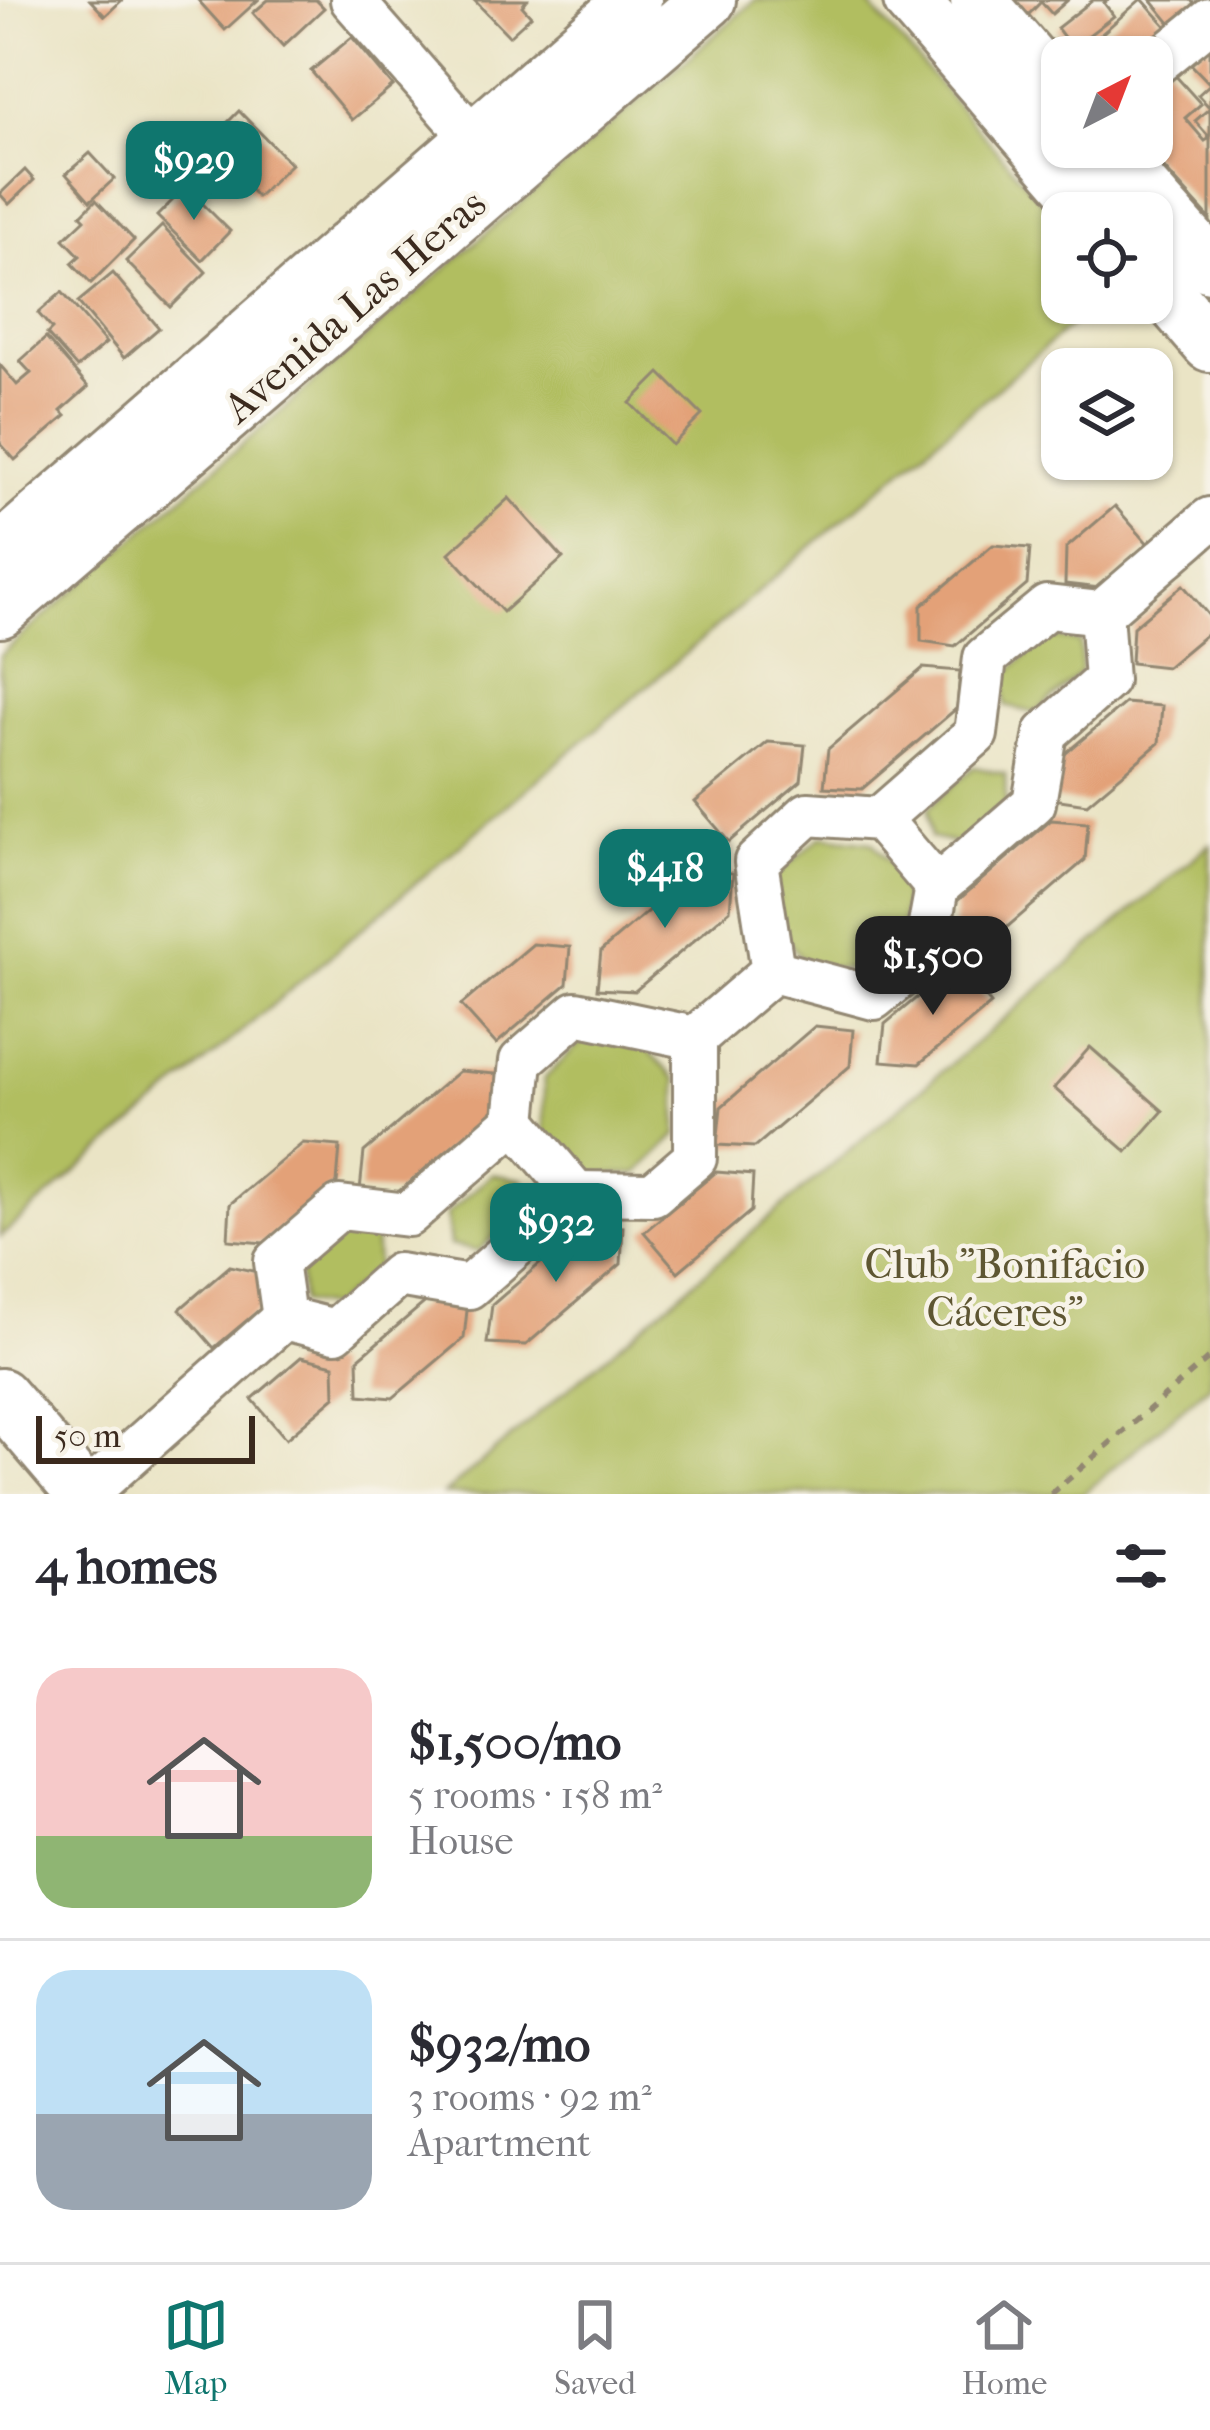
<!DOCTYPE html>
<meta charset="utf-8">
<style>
:root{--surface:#fff;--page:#f7f7f7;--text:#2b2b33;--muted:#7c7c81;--line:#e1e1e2;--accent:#0f766e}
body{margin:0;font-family:"IM FELL French Canon",serif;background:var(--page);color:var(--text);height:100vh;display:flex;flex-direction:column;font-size:45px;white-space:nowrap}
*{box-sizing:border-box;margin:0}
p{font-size:39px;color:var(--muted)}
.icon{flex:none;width:66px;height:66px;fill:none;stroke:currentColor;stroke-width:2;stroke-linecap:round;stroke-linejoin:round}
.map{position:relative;height:1494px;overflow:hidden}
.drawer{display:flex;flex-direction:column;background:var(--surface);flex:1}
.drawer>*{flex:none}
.needle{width:78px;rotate:42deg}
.fabs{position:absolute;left:1041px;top:36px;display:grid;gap:24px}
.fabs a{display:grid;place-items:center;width:132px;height:132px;border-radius:24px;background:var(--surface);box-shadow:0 3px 9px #0004;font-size:60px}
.scale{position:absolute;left:36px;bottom:30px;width:219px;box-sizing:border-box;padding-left:12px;border:6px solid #3b2a1e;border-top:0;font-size:33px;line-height:42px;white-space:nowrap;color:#3b2a1e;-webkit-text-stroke:9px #f7f3e8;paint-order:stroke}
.price{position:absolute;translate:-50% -102px;padding:0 27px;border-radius:24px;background:var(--accent);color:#fff;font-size:39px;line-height:78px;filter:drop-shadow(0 3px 6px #0008)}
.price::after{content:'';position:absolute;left:50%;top:72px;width:36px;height:27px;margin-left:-18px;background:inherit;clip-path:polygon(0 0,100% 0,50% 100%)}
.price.current{background:#222;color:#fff}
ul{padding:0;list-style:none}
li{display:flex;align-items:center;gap:36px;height:300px;padding:0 36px}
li+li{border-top:3px solid var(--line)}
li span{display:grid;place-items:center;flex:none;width:336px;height:240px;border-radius:36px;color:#555}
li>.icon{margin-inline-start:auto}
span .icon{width:144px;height:144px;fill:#fffc;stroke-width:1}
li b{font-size:51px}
h2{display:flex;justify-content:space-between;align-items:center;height:144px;padding:0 36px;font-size:51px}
.tab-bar{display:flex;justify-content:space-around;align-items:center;height:168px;border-top:3px solid var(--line);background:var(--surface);font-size:33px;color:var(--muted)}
.tab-bar a{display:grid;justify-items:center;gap:6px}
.tab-bar .current{color:var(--accent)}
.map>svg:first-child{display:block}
.green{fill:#b1be60;stroke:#76743f;stroke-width:3}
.building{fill:#e3a178}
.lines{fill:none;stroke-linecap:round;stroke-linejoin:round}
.minor-casing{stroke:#928772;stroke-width:48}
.major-casing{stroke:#928772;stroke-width:60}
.path{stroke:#928772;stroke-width:6;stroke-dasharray:9 9;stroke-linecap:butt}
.minor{stroke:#fff;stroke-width:42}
.major{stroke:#fff;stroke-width:54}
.labels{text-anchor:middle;stroke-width:9;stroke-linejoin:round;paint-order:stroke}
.street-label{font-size:42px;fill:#3b2a1e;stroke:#f7f3e8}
.park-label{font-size:42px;fill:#5e5632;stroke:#f7f3e8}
</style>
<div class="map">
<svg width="1210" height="1494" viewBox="0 0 1210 1494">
<rect width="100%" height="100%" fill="#f7f3e8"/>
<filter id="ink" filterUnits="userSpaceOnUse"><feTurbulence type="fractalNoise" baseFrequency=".00833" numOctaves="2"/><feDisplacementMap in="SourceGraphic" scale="24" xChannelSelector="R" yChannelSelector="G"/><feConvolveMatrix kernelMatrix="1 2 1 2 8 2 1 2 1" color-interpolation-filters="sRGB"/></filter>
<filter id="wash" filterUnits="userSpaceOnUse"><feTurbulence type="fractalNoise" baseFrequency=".004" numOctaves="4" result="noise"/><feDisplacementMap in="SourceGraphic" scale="48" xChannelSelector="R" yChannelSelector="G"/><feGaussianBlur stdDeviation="2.7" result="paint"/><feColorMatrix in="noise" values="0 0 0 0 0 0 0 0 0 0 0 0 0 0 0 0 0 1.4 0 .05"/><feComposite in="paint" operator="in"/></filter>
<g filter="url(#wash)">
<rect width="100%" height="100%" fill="#eae4c5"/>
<g class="green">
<path d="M755,0H865L1062,225V303H1097L0,1237V655Z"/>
<path d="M1049,636L1080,642L1081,672L1035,713L1006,706L1003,676Z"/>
<path d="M974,767L1005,774L1006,804L960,844L931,838L928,808Z"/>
<path d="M822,836L872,842L905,881L902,932L855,970L806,963L774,924L776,875Z"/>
<path d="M1210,844V1385L1083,1494H444Z"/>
<path d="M583,1040L638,1041L677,1080V1135L637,1174L582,1173L544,1134V1079Z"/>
<path d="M492,1174L523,1180L525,1210L478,1251L450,1245L447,1214Z"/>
<path d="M345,1231L375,1237L377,1268L331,1308L302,1302L299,1272Z"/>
</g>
<g id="blocks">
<g class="building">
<path d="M90,0H122L105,16Z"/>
<path d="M198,0H258L225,30Z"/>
<path d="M268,0H316L324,8L283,46L253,13Z"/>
<path d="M474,0H527L522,6L531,16L509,36Z"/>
<path d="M1015,0H1068L1052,14L1041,2L1028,15Z"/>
<path d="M1093,0H1108L1104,3L1114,16L1072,48L1057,28Z"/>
<path d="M1140,0H1143L1168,28L1135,57H1097L1088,46Z"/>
<path d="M1151,0H1191L1195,5L1171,24Z"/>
<path d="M352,37L393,86L352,120L311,71Z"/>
<path d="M1206,45L1210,49V219L1145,147H1152V74L1164,63L1201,104L1185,118L1205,141L1210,138L1195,121L1210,108L1198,95L1210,84L1188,61Z"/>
<path d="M239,111L291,164L257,197L221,160L235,146L219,131Z"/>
<path d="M190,129L203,141L214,130L227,143L210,160L216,166L201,180L183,160L192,151L180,138Z"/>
<path d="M90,153L114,179L90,201L66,174Z"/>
<path d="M25,170L34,180L9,204L0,194Z"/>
<path d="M186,187L230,231L202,260L157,216Z"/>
<path d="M96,200L134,240L91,283L72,263L80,256L64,239L85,219L81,215Z"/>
<path d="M162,226L206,272L171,307L126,261Z"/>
<path d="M113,273L159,328L124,358L78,302Z"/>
<path d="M62,292L106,343L77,368L47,334L52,329L38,313Z"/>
<path d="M46,338L88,387L61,411L66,416L15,460L0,443V365L17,385L31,373L20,361Z"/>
<path d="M660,373L702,415L672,445L630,403Z"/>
<path d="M509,498L563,558L503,612L449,553Z"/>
<path d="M1115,506L1150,546L1100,588L1065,584L1066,548Z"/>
<path d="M993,545L1030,548L1027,585L955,646L921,641V606Z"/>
<path d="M1183,585L1210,617V631L1167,667L1131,663L1133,627Z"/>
<path d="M923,668L960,671L957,708L862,789L824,787L828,749Z"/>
<path d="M1125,703L1162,706L1159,743L1087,804L1053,799V764Z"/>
<path d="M768,742L805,745L801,781L729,842L695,802Z"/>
<path d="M1051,820L1088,823L1085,860L991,941L952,939L956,902Z"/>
<path d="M696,870L733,873L730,910L635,991L597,989L601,951Z"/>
<path d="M533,944L570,947L567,984L496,1044L461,1005Z"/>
<path d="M957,964L991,1004L919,1064L881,1061L885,1024Z"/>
<path d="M815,1026L853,1030L850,1066L755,1147L717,1145L721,1107Z"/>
<path d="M1090,1047L1163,1111L1127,1152L1054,1088Z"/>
<path d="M459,1071L496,1074L493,1111L398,1192L360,1190L364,1152Z"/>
<path d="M303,1143L340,1146L337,1183L264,1243L228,1240L230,1204Z"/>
<path d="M716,1172L753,1175L751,1211L678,1272L644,1232Z"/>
<path d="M586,1224L623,1227L621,1264L526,1345L487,1343L492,1305Z"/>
<path d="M230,1266L262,1273L264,1306L214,1348L180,1309Z"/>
<path d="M430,1298L468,1301L464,1338L393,1398L359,1395L358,1359Z"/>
<path d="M301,1357L334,1365L335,1397L286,1439L252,1399Z"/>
</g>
</g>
</g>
<g filter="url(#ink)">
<use href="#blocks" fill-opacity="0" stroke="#928772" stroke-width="3"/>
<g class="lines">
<defs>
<g id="minor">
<path d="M352,0L474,139"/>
<path d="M1152,67L1210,20"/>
<path d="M879,819L937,887"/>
<path d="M773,971L756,862L808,814L879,819L976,734L985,658L1047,607L1101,613"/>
<path d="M515,1121L576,1193"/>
<path d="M284,1318L335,1331L398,1275L469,1287L576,1193L653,1194L695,1158V1038L773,971L874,998L924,957L937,887L1034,803L1046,733L1106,680L1101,613L1210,519"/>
<path d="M284,1318L276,1262L340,1207L408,1215L515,1121L521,1061L576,1013L695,1038"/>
<path d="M86,1494L284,1318"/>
</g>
<g id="major">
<path d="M911,0L1096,213"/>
<path d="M978,0L1062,97"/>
<path d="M1105,147L1210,265"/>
<path d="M1152,277L1210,344"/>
<path d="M0,552L634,0"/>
<path d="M0,610L708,0"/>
<path d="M0,1396L84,1494"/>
</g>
</defs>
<use href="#minor" class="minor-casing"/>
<use href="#major" class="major-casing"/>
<path class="path" d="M1051,1494L1210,1357"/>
<use href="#minor" class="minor"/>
<use href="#major" class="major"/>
</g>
</g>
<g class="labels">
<g class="street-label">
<text transform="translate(354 305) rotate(-41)" y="15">Avenida Las Heras</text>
</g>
<g class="park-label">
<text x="1005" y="1278">Club "Bonifacio<tspan x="1005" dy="48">Cáceres"</tspan></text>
</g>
</g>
</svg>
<div class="fabs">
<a><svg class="needle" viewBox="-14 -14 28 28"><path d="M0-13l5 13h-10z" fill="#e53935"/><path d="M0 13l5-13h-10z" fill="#7c7c81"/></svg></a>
<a><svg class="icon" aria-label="locate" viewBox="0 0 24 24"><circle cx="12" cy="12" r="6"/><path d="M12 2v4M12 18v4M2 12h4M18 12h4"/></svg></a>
<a><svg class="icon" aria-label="layers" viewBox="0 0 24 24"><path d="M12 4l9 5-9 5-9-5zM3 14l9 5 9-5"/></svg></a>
</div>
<div class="scale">50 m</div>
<b class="price" style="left:194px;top:223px">$929</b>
<b class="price" style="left:665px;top:931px">$418</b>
<b class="price current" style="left:933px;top:1018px">$1,500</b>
<b class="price" style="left:556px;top:1285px">$932</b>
</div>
<section class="drawer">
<h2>4 homes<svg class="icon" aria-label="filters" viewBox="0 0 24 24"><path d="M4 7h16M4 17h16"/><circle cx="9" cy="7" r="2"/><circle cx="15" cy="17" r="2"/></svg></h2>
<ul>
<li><span style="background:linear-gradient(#f6c9c9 70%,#8fb573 0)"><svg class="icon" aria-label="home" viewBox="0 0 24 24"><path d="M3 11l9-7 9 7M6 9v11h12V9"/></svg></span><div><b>$1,500/mo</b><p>5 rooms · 158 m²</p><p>House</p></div></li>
<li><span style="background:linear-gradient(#bfe0f5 60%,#9aa5b1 0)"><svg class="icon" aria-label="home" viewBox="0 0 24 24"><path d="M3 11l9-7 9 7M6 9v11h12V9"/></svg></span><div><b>$932/mo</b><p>3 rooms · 92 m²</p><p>Apartment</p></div></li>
</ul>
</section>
<nav class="tab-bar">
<a class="current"><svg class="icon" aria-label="map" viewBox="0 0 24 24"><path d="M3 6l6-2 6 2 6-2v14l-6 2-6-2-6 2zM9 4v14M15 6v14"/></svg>Map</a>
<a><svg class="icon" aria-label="saved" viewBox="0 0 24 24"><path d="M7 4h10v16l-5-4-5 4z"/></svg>Saved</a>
<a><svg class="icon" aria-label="home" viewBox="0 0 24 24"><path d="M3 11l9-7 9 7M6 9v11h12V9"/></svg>Home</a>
</nav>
